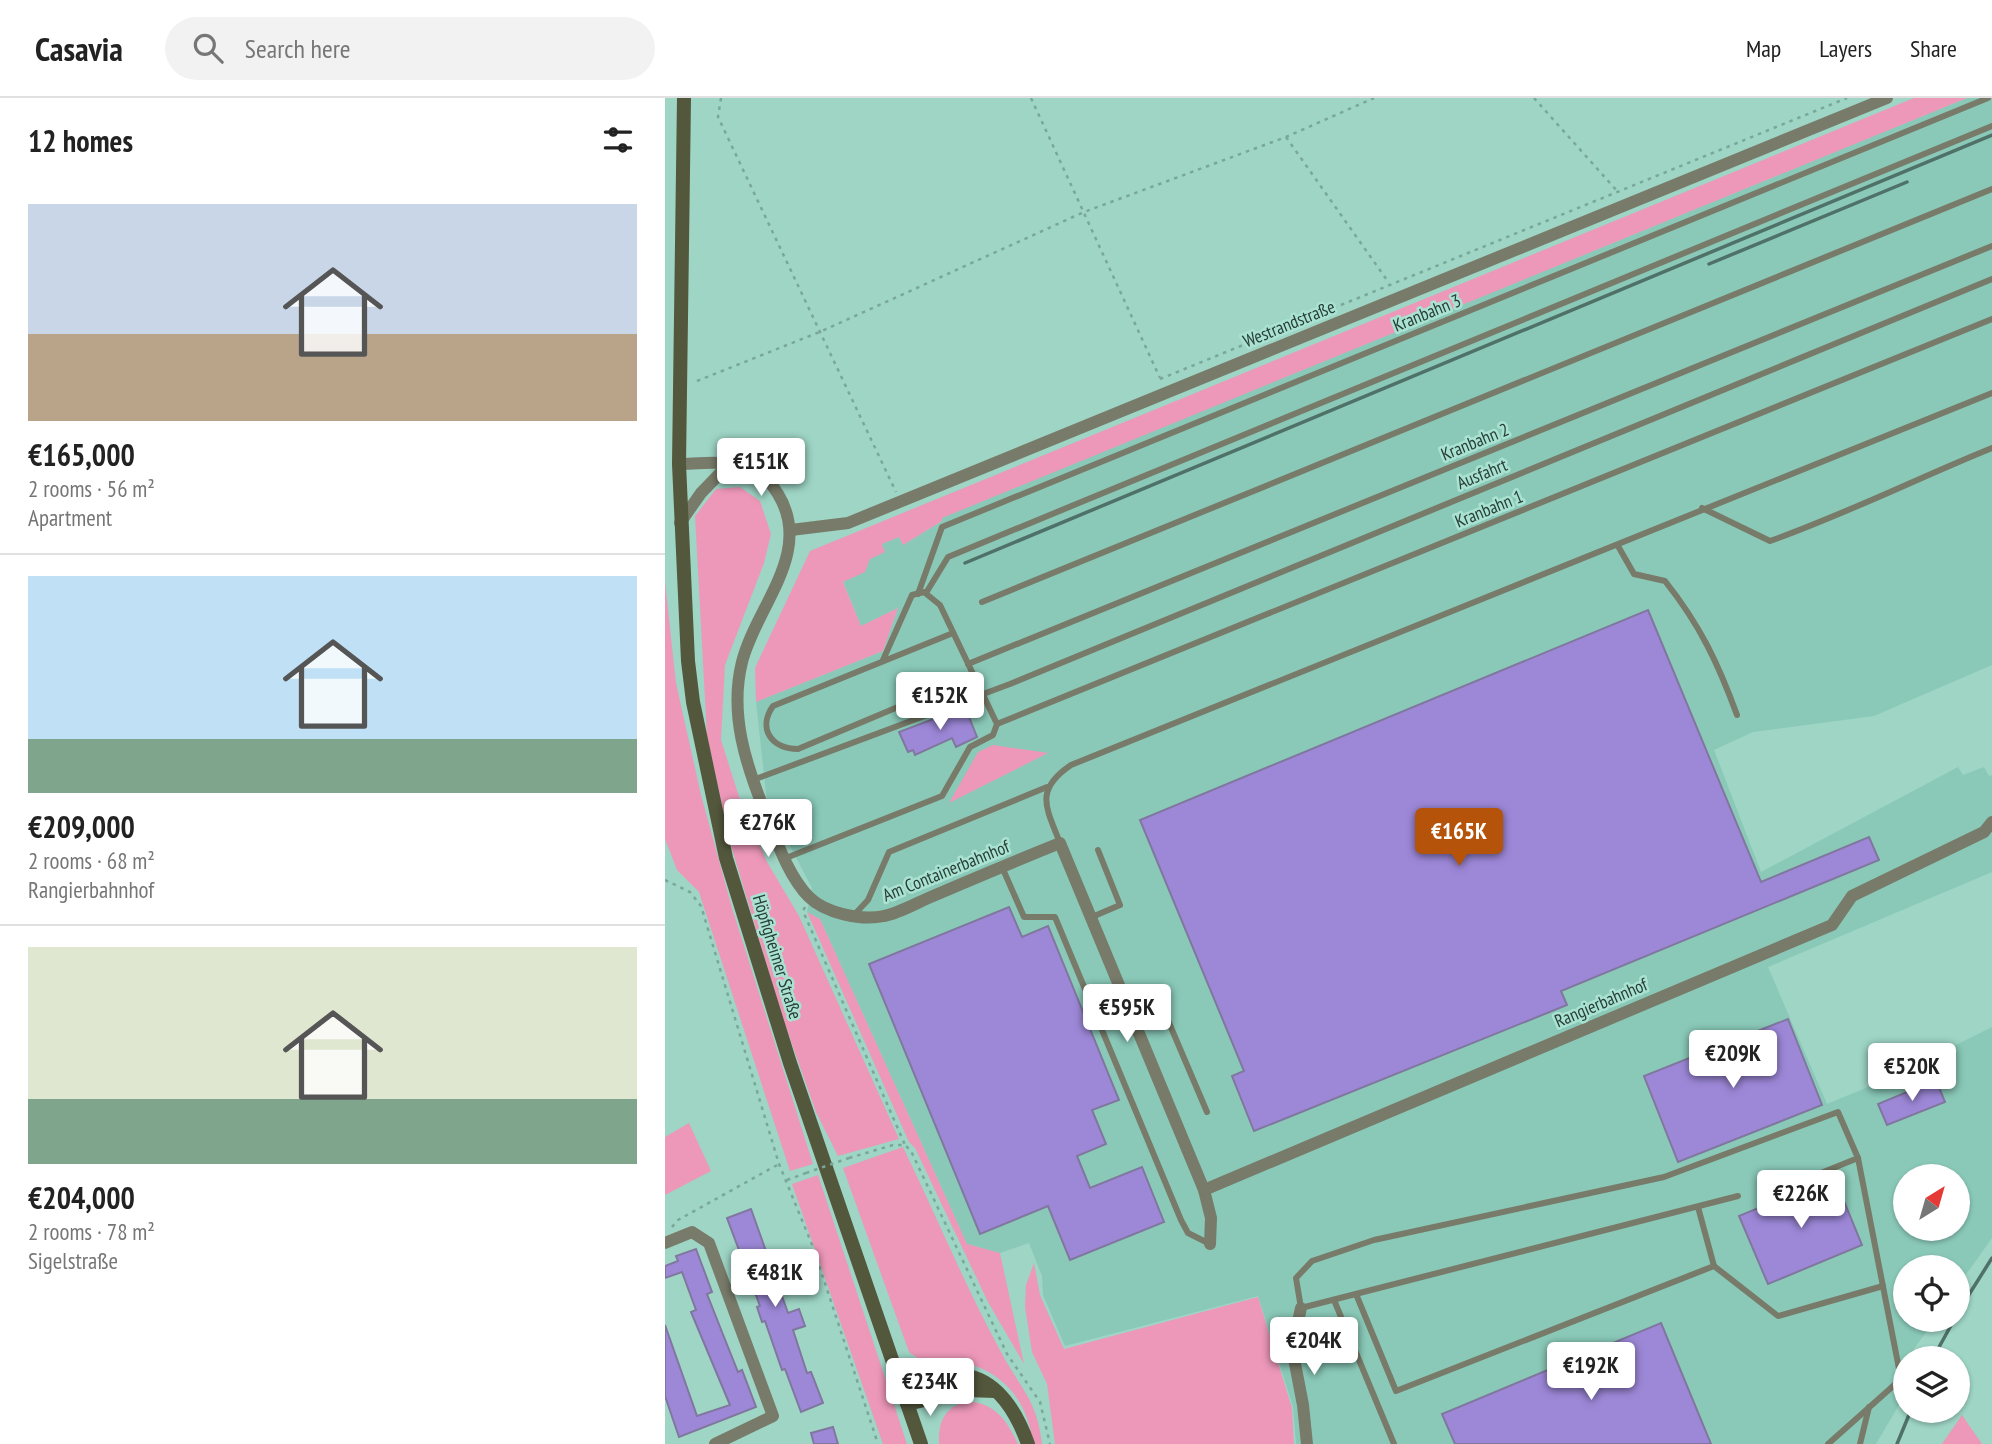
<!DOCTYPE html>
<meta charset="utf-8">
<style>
:root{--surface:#fff;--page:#f2f2f2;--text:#222;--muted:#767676;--line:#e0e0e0;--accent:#b45309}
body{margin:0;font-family:"PT Sans Narrow",sans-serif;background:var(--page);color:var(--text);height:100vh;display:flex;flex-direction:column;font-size:26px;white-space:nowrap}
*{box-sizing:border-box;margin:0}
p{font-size:23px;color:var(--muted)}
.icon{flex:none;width:38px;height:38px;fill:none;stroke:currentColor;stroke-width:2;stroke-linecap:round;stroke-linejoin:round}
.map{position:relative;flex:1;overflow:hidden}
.details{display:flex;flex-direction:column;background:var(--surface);width:665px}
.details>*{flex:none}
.needle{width:46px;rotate:37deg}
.fabs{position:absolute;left:1228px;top:1066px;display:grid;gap:14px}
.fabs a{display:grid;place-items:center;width:77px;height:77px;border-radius:50%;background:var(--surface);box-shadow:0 2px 5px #0004;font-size:35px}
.price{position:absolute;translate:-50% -60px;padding:0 16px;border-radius:7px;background:#fff;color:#222;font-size:23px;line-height:46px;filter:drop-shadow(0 2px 4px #0008)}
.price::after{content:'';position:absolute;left:50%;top:42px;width:21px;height:16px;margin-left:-10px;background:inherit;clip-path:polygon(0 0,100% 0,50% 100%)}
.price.selected{background:var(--accent);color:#fff}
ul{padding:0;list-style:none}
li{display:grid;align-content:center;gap:14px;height:371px;padding:0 28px}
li+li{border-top:2px solid var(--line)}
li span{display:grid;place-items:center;height:217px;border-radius:0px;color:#555}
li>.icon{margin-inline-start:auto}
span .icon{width:126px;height:126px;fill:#fffc;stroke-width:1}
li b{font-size:30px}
h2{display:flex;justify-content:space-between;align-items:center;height:84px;padding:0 28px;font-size:30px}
header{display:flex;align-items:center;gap:42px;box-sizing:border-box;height:98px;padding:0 35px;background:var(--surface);border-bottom:2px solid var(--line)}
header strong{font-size:33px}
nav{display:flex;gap:38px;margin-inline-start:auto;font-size:24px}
.search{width:490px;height:63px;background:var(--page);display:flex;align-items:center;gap:18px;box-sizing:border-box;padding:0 24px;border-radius:38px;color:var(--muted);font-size:26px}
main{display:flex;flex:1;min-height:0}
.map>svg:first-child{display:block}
.built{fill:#8ac9b8;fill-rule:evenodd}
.green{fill:#ed98b9}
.building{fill:#9d88d8;stroke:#80779f;stroke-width:2}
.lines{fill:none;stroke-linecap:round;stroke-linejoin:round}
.path{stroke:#7aa79a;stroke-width:2.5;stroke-dasharray:3.5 5;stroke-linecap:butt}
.service{stroke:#787b69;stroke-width:6}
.minor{stroke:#787b69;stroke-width:12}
.secondary{stroke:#53573c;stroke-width:14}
.rail{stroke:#4f7167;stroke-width:3.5}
.path-bridge{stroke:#7aa79a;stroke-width:2.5;stroke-dasharray:3.5 5;stroke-linecap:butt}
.labels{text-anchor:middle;stroke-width:5;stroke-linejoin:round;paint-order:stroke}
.street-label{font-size:18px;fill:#273e37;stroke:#aae2d2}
</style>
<header>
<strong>Casavia</strong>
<div class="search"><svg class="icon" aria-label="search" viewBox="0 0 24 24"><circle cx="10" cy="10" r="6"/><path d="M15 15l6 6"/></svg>Search here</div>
<nav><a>Map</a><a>Layers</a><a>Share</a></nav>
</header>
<main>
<section class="details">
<h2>12 homes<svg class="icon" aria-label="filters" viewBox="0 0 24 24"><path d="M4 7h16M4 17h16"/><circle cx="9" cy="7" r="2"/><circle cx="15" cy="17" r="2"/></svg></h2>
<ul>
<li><span style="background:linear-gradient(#c9d6e8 60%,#b9a48a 0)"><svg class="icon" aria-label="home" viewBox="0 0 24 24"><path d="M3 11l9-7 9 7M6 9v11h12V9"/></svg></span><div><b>€165,000</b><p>2 rooms · 56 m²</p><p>Apartment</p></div></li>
<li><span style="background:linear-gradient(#bfe0f5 75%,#7fa58c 0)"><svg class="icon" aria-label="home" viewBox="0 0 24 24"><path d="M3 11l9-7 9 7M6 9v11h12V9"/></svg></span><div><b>€209,000</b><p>2 rooms · 68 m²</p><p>Rangierbahnhof</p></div></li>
<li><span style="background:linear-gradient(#dfe7d0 70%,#7fa58c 0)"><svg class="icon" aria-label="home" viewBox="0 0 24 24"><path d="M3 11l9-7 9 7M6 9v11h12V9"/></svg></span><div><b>€204,000</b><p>2 rooms · 78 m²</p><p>Sigelstraße</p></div></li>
</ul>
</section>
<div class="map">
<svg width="1327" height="1346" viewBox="0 0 1327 1346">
<rect width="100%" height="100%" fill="#9ed5c5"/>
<path class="built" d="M1302,0H1327V567L1209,618L1088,634L1049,652L1096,774L1293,669L1298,677L1319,669L1324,678L1327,677V774L1103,869L1162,1006L1225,980L1327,929V1140L1293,1188V1169H1241V1222H1270L1248,1252L1254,1260H1241V1295L1211,1346H631L628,1309L593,1198L400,1248L378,1197L377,1178L364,1145L335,1155L302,1146L155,821L142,814L147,790L102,704L91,604L218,553L233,510L196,528L178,483L217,446L234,439L238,447L277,423L276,420ZM1241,1078H1293V1130H1241Z"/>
<g class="green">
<path d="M1249,0H1302L277,420V423L238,447L234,439L217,446L220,454L205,461L200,474L178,484L196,528L233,510L218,553L91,604L90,570L145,453Z"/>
<path d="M75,389L95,403L106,436L99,465L60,567L56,642L76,705L102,764L134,818L234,1041L173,1058L151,1014L116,915L65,744L42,638L30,418L51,391Z"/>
<path d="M0,484L11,585L36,697L67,810L148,1066L125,1073L34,794L12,772L0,741Z"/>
<path d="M328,647L383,655L284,705L313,654Z"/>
<path d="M142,814L155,821L302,1146L335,1155L359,1266L323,1204L250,1050L244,1044Z"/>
<path d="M24,1025L46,1073L0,1097V1039Z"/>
<path d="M238,1049C271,1117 300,1188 336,1254C356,1292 372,1301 377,1346H368C364,1311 346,1281 310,1268C283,1259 274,1278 244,1254L178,1070Z"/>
<path d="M153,1077L242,1346H218L127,1086Z"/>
<path d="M369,1165L375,1197L399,1251L593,1199L627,1310L629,1346H390L382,1286L367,1254L360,1209L361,1187Z"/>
<path d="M301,1303C330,1305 341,1321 353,1346H274C273,1324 279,1310 301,1303Z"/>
<path d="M1297,1317L1317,1346H1277Z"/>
</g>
<g class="building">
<path d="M983,512L1096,784L1204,739L1214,762L896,893L902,907L589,1033L567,978L579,973L475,722Z"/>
<path d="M300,609L312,639L291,649L287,640L250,657L248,652L243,654L234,634Z"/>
<path d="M344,809L357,839L383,828L454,1002L427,1012L441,1046L412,1058L425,1090L477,1069L499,1124L405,1162L383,1108L315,1136L204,866Z"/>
<path d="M1123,921L1157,1007L1013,1064L979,978Z"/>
<path d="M1271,982L1280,1004L1222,1027L1213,1006Z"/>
<path d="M1169,1079L1197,1147L1103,1186L1074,1118Z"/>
<path d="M86,1111L123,1215L134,1211L140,1228L128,1232L142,1275L146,1274L158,1305L136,1314L120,1271L117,1272L100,1223L97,1224L92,1209L95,1208L62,1120Z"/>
<path d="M31,1151L47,1194L42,1196L57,1234L73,1274L77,1272L91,1309L14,1339L0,1298V1227L32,1318L65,1307L26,1214L31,1212L17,1174L0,1180V1168L13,1163L11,1158Z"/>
<path d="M996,1225L1046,1346H790L777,1316Z"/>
<path d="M168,1329L173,1346H149L146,1335Z"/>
</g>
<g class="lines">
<g class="path">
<path d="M56,0L53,19L231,394"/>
<path d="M366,0L495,280"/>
<path d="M869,0L953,94"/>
<path d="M621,39L724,185"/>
<path d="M495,281L1182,0"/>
<path d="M32,283L157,233L419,114L621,39L709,0"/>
<path d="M0,782L25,794L36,808L114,1066L148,1149L213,1346"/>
<path d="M140,809L138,813L240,1047"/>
<path d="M184,1060L228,1047H240L246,1053L342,1256L375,1304L385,1346"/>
<path d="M122,1082L141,1075"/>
<path d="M7,1129L13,1122L114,1066"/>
</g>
<g class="service">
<path d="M1037,410L1105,443C1181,416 1253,380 1327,350"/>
<path d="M953,448L969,476L1000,483C1035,527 1053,565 1072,617"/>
<path d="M261,495L283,459L1327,28"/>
<path d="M253,496L277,429L1323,0"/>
<path d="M317,504L1327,91"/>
<path d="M288,535L108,608C92,631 107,651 133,651L309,577"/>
<path d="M303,566L1327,148"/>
<path d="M332,626L1327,221"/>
<path d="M88,682L345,586L1327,181"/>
<path d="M395,745C381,709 369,692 406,667L1327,295"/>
<path d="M121,760L277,698L305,649L328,637L332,626L275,507L259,494L247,497L218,562"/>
<path d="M337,769L359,819H390L516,1122L523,1135L545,1146"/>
<path d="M189,817L203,802L224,754L382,689"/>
<path d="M427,819L455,807L433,752"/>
<path d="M472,928L499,913L542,1014"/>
<path d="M1156,1075L1193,1060L1236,1281L1163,1346"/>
<path d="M1073,1098L636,1210L631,1180L647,1163L709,1142L999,1079L1173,1014L1193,1060"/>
<path d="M1049,1168L1113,1218L1218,1188"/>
<path d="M691,1196L731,1293L1049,1168L1033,1109"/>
<path d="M669,1202L729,1346"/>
<path d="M1195,1346L1204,1309"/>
</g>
<g class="minor">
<path d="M14,366C52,365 91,358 113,396C149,455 91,508 77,564C64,616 81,667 100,714C111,741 123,778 144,799C160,815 196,823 219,818C235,815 253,804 268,798C310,780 353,762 395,745L539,1092L546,1120L545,1146"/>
<path d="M15,425L36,395L66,364"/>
<path d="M126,432L183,425L1222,0"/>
<path d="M539,1092L1167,827L1187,798L1319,734L1327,724"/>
<path d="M0,1145L27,1134L44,1145L108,1318L50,1346"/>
<path d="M636,1210L627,1250L638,1307L642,1346"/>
</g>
<g class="secondary">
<path d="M19,0L14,366L23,563L28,604L61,760L125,965L256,1346"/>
<path d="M235,1285C301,1262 339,1279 363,1346"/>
<path d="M242,1306L302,1292L330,1293"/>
</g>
<g class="rail">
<path d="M1044,166L1242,84"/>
<path d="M300,465L1327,37"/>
<path d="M1293,1214L1327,1160"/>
<path d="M1268,1260L1289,1222"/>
<path d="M1232,1346L1246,1312"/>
</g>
<path class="path-bridge" d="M141,1075L184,1060"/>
</g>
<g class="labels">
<g class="street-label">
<text transform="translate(762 215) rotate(-22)" y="6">Kranbahn 3</text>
<text transform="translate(624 226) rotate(-22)" y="6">Westrandstraße</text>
<text transform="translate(810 344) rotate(-22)" y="6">Kranbahn 2</text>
<text transform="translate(817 376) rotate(-22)" y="6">Ausfahrt</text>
<text transform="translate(824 411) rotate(-22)" y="6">Kranbahn 1</text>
<text transform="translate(281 773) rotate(-22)" y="6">Am Containerbahnhof</text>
<text transform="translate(112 859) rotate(73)" y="6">Höpfigheimer Straße</text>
<text transform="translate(936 905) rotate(-23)" y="6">Rangierbahnhof</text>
</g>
</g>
</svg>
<div class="fabs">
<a><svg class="needle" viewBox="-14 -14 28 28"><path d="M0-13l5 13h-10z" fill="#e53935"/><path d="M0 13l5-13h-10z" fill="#767676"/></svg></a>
<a><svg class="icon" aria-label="locate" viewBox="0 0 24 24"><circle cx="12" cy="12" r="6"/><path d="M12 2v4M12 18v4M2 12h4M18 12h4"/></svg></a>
<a><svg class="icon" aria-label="layers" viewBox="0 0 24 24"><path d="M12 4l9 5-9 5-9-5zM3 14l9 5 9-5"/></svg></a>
</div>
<b class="price" style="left:96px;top:400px">€151K</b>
<b class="price" style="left:275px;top:634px">€152K</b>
<b class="price" style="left:103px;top:761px">€276K</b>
<b class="price selected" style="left:794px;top:770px">€165K</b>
<b class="price" style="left:462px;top:946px">€595K</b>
<b class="price" style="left:1068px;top:992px">€209K</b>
<b class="price" style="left:1247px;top:1005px">€520K</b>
<b class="price" style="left:1136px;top:1132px">€226K</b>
<b class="price" style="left:110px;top:1211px">€481K</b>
<b class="price" style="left:649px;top:1279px">€204K</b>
<b class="price" style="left:926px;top:1304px">€192K</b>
<b class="price" style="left:265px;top:1320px">€234K</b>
</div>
</main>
